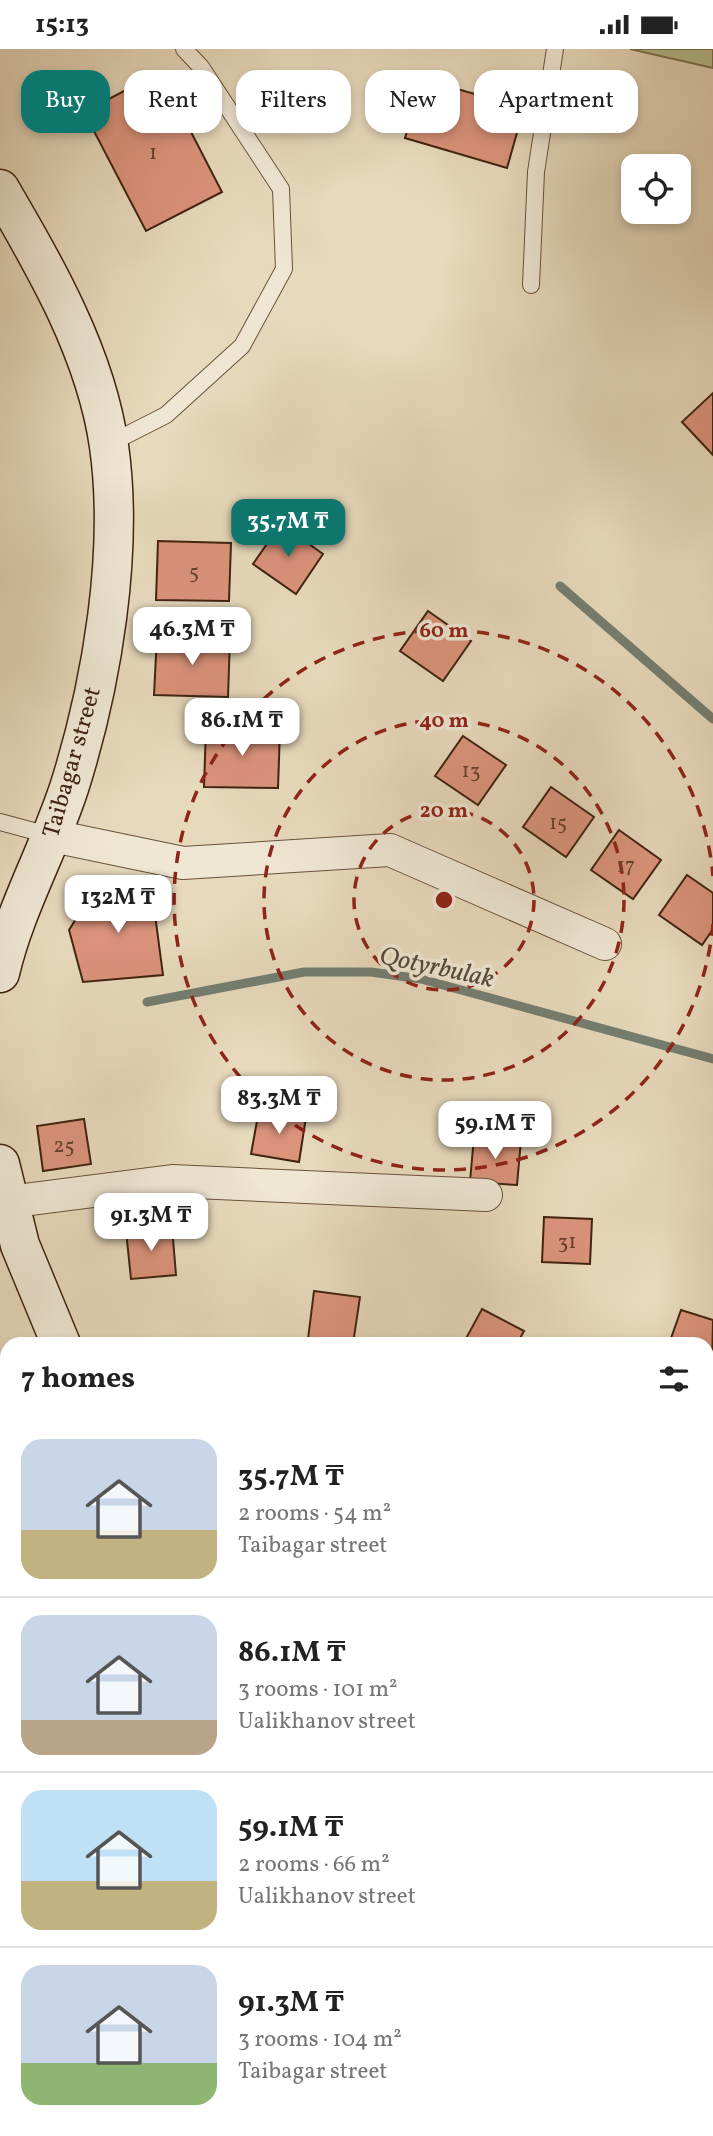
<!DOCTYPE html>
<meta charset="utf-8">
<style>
:root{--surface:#fff;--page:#f2f2f2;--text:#222;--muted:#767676;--line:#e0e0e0;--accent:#0f766e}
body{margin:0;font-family:Vollkorn,serif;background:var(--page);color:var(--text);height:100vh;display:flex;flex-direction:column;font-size:26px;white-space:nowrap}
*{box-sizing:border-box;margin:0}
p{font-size:23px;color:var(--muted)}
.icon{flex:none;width:38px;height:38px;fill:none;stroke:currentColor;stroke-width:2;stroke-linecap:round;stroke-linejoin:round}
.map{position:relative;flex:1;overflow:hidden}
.side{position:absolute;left:0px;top:1288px;width:714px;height:800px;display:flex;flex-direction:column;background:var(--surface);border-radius:21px 21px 0 0;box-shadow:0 4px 10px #0003}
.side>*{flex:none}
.top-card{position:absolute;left:21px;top:21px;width:672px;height:63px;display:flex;gap:14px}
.buttons{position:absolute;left:621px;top:105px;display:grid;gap:14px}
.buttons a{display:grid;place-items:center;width:70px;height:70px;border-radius:14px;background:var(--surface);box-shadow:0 4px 10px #0003;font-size:35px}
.price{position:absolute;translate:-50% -60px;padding:0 16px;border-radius:14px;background:#fff;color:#222;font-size:23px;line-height:46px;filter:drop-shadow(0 2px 4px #0008)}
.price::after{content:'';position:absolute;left:50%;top:42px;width:21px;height:16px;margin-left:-10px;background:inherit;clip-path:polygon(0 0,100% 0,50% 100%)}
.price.active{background:var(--accent);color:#fff}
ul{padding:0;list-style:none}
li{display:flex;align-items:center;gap:21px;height:175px;padding:0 21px}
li+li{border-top:2px solid var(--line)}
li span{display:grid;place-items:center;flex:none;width:196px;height:140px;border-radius:21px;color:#555}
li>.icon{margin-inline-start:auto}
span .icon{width:84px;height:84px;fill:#fffc;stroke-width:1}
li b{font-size:30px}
h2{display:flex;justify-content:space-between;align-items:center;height:84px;padding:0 21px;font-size:30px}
.tag{padding:0 24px;border-radius:21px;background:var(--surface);box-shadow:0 4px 10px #0003;font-size:24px;line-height:63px}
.tag.active{background:var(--accent);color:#fff}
.status{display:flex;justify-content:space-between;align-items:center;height:49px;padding:0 35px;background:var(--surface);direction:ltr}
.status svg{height:19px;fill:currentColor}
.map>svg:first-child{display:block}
.green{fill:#b7bf8f;stroke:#7c7250;stroke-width:2}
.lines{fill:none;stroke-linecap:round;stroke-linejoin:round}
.stream{stroke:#747e70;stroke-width:9}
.building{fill:#db937b;stroke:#402410;stroke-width:2}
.lane-casing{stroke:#6a513b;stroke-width:18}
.street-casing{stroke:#6a513b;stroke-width:34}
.secondary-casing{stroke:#402410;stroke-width:41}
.lane{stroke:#efe6d3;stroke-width:16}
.street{stroke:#efe6d3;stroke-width:32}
.secondary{stroke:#efe6d3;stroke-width:38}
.ring{fill:none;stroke:#8f2418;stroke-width:3.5;stroke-dasharray:12 9}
.labels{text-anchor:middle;stroke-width:7;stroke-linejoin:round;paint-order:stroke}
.number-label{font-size:21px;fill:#67402b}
.street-label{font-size:24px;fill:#402410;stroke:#efe6d3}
.water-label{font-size:26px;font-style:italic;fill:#564a38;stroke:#efe6d3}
.centre{fill:#8f2418;stroke:#efe6d3;stroke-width:3.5}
.ring-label{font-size:21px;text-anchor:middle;font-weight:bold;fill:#8f2418;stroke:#efe6d3;stroke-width:7;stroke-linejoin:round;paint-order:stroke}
</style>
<div class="status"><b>15:13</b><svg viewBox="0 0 49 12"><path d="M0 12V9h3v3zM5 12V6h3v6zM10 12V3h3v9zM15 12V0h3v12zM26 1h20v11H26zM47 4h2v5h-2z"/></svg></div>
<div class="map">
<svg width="713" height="2087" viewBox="0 0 713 2087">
<rect width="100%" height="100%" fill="#e7d9bc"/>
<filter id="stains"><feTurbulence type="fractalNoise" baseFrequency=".00286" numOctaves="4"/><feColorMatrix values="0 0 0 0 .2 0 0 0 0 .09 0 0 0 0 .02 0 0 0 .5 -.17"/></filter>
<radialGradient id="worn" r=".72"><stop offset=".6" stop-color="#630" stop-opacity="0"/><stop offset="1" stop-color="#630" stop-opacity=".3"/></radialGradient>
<path class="green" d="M630,0H713V19Z"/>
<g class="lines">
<g class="stream">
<path d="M560,537L713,670"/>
<path d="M147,953L304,923H371L421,930L713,1010"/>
<path d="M707,1573L713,1576"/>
</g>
</g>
<g class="building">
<path d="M160,23L222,143L146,182L84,63Z"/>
<path d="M422,30L524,59L507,119L405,89Z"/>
<path d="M713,344V406L682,373Z"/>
<path d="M281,475L323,505L296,545L253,515Z"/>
<path d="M158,492L231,494L229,552L156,551Z"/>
<path d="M428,562L471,592L443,632L400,602Z"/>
<path d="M157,587L230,589L228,648L154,646Z"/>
<path d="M206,679L280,681L278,739L204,738Z"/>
<path d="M463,687L506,716L478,756L435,727Z"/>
<path d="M551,738L594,768L566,808L523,778Z"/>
<path d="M619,781L661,811L633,850L591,821Z"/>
<path d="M687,826L713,844V880L702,896L659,866Z"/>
<path d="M151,835L163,926L83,933L69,881L94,842Z"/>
<path d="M259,1061L306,1068L299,1113L251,1105Z"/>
<path d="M84,1070L91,1115L43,1122L37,1077Z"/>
<path d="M474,1087L521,1091L517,1136L470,1133Z"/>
<path d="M544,1168L592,1170L590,1215L542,1213Z"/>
<path d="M172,1178L176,1226L131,1230L126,1182Z"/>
<path d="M314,1242L360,1248L353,1295L308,1290Z"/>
<path d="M482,1260L524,1282L517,1295H463Z"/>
<path d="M681,1261L713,1271L712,1319L707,1317V1295H669Z"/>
<path d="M252,1293V1295H206V1294Z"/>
<path d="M707,1495L713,1498V1547L707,1545Z"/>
<path d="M7,1523V1572L0,1578V1529Z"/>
<path d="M713,1655V1693L707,1699V1660Z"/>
<path d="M707,1727L713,1733V1747L707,1753Z"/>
<path d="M713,1755V1794L712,1795L707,1790V1760Z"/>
<path d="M0,1777L7,1785V1831L0,1837Z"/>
<path d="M707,1928L713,1935V1981L707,1986Z"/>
<path d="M7,2030V2073L0,2065V2036Z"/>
<path d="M707,2036L713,2042V2054L707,2060Z"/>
<path d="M223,2081H280L273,2087H228Z"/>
<path d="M494,2081H536L541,2087H486Z"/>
<path d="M641,2081H683L676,2087H647Z"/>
</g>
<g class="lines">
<defs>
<g id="lane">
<path d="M531,236L536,123L555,0"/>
<path d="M109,395L166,366L242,297L284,220L281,140L201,18L184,0"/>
<path d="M0,773L52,787"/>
</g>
<g id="street">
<path d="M53,787L183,814L390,801L605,895"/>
<path d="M8,1153L172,1132L486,1146"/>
<path d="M707,1442L713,1445"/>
<path d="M0,1910L7,1918"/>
<path d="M145,2081L150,2087"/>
</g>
<g id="secondary">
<path d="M0,140C46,219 96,305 109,397C124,503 102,634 70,736C50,799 15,859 0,924"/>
<path d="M0,1115L20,1196L61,1295"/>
<path d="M0,1422H7"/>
<path d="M707,1872L713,1878"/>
<path d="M593,2081L599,2087"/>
</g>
</defs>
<use href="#lane" class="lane-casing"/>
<use href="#street" class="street-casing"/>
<use href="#secondary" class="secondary-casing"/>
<use href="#lane" class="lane"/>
<use href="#street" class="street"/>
<use href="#secondary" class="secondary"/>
</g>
<g class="ring">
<circle cx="444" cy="851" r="90"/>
<circle cx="444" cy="851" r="180"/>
<path d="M713 875A270 270 0 1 1 713 827"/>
</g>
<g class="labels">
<g class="number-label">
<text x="153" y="110">1</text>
<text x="194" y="529">5</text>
<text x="471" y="728">13</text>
<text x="558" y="780">15</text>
<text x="626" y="823">17</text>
<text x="64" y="1103">25</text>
<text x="567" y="1199">31</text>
</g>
<g class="street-label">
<text transform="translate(71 713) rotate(-74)" y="8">Taibagar street</text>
</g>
<g class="water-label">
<text transform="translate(437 917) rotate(12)" y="9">Qotyrbulak</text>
</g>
</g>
<circle cx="444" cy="851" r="10" class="centre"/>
<g class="ring-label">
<text x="444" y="588">60 m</text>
<text x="444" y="678">40 m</text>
<text x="444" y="768">20 m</text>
</g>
<rect width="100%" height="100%" filter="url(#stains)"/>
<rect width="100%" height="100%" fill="url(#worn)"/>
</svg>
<div class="buttons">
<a><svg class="icon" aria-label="locate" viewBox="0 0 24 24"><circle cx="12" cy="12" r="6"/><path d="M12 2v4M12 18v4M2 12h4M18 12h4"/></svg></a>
</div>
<b class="price active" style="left:288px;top:510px">35.7M ₸</b>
<b class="price" style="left:192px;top:618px">46.3M ₸</b>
<b class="price" style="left:242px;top:709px">86.1M ₸</b>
<b class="price" style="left:118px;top:886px">132M ₸</b>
<b class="price" style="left:279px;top:1087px">83.3M ₸</b>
<b class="price" style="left:495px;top:1112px">59.1M ₸</b>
<b class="price" style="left:151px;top:1204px">91.3M ₸</b>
<div class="top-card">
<a class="tag active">Buy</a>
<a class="tag">Rent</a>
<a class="tag">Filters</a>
<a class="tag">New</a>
<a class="tag">Apartment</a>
</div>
<section class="side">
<h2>7 homes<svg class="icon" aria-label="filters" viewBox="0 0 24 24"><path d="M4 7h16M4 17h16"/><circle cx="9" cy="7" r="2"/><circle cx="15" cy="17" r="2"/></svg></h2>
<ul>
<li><span style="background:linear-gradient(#c9d6e8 65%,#c2b280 0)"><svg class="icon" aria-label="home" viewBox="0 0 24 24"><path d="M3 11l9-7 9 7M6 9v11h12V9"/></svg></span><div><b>35.7M ₸</b><p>2 rooms · 54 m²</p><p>Taibagar street</p></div></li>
<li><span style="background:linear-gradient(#c9d6e8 75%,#b9a48a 0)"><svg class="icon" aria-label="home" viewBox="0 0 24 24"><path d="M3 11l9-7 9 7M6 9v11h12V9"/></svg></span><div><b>86.1M ₸</b><p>3 rooms · 101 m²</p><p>Ualikhanov street</p></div></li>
<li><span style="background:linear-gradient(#bfe0f5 65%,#c2b280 0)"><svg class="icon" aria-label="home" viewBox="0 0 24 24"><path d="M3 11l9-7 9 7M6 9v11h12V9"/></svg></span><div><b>59.1M ₸</b><p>2 rooms · 66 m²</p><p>Ualikhanov street</p></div></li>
<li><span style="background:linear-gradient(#c9d6e8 70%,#8fb573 0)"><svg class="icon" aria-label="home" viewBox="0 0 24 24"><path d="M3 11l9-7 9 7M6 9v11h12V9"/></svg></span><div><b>91.3M ₸</b><p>3 rooms · 104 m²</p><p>Taibagar street</p></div></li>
</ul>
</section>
</div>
